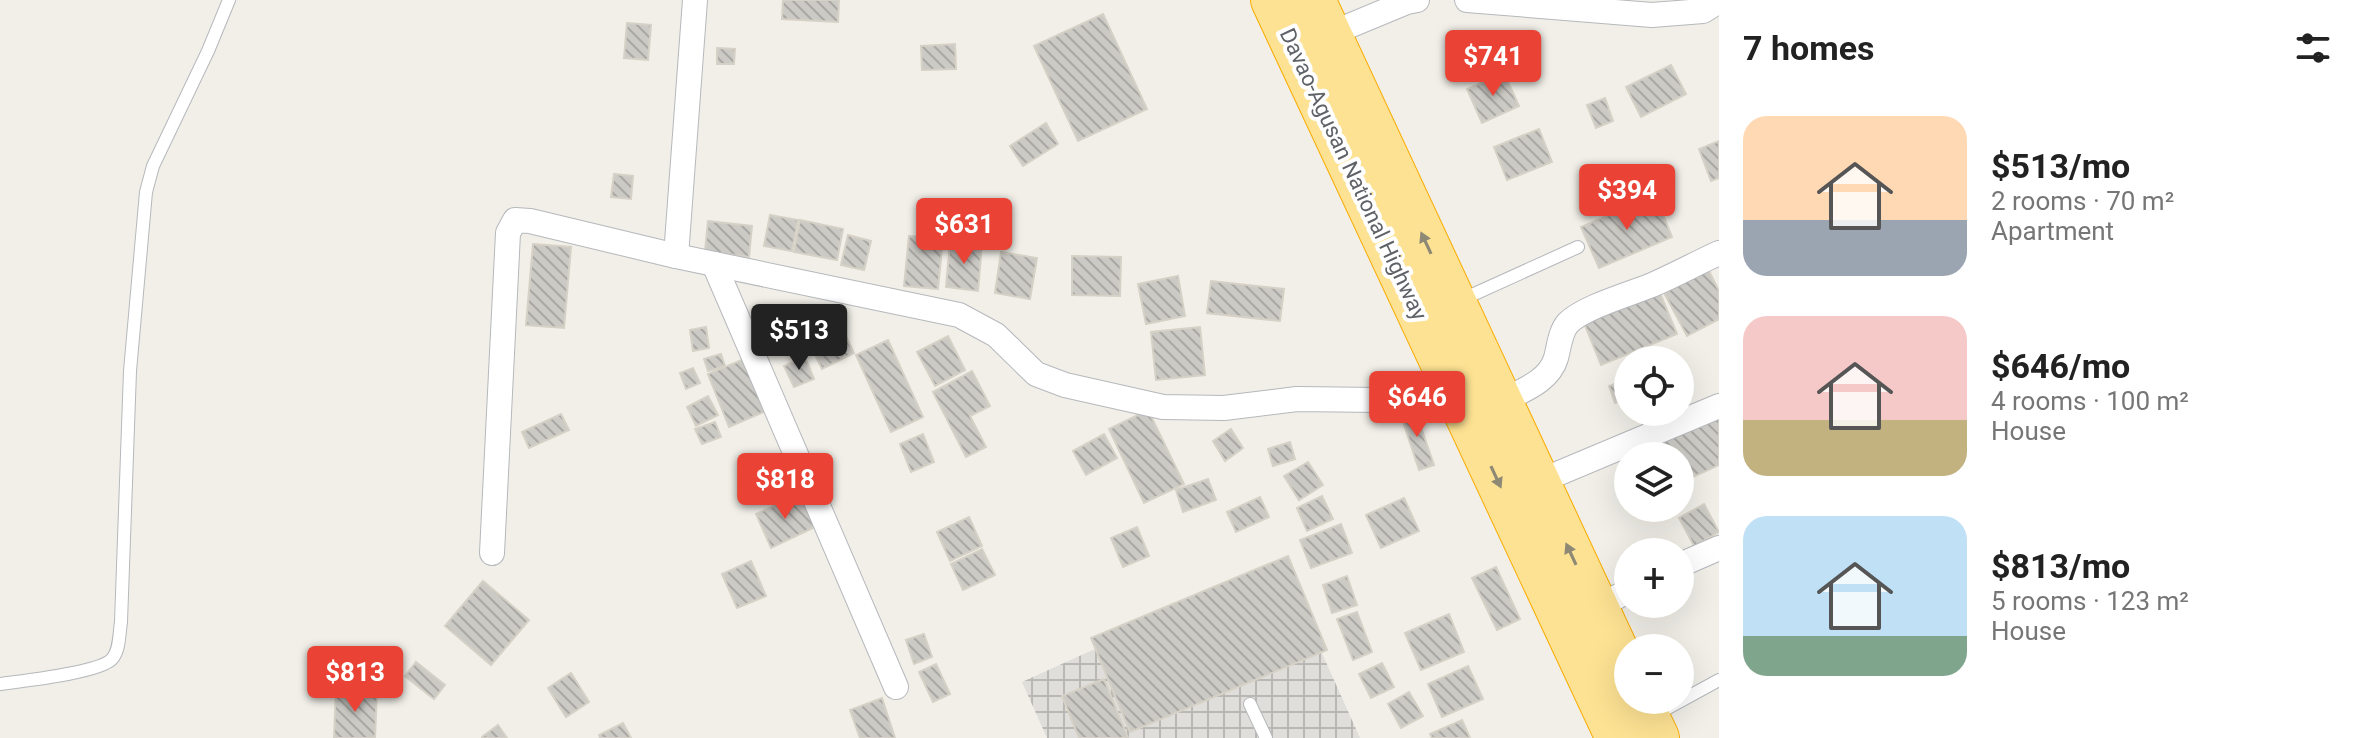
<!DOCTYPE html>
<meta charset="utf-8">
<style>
:root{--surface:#fff;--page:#f2f2f2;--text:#222;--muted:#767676;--accent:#ea4335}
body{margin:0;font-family:Roboto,sans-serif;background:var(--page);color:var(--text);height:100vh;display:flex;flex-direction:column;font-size:30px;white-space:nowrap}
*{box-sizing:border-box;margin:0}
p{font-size:26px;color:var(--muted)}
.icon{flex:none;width:44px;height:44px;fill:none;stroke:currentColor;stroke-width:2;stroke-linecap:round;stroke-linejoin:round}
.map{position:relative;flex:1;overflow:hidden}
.side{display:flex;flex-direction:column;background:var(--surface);width:640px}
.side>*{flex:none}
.controls{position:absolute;left:1614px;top:346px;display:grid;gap:16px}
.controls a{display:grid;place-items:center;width:80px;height:80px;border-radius:50%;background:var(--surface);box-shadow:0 8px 32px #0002;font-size:40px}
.price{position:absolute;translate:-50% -68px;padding:0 18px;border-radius:8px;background:var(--accent);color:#fff;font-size:26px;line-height:52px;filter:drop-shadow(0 2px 4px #0008)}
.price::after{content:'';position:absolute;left:50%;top:48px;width:24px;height:18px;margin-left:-12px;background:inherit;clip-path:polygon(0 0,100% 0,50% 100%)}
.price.selected{background:#222;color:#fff}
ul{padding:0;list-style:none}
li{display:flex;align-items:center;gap:24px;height:200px;padding:0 24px}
li span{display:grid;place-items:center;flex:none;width:224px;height:160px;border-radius:24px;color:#555}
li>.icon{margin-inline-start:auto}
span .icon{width:96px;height:96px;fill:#fffc;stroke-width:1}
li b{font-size:34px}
h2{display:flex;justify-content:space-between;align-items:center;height:96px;padding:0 24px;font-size:34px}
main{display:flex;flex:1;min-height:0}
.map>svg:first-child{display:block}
.industrial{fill:url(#industrial-grid)}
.building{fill:url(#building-back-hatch);stroke:#d6d1c6;stroke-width:2}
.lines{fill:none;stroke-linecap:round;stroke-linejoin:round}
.lane-casing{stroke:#b5b8bc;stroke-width:14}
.street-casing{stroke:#b5b8bc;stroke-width:26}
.highway-casing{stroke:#f9ab00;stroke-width:46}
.lane{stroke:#fff;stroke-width:12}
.street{stroke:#fff;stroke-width:24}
.highway{stroke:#fde293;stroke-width:44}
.oneway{fill:#8e8975}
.labels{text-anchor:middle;stroke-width:8;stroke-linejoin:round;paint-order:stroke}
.street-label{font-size:22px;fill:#5f6368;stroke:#fff}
</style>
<main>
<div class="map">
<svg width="1719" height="738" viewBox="0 0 1719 738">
<defs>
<pattern id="industrial-grid" width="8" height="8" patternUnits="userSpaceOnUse" patternTransform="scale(2)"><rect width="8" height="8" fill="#e0deda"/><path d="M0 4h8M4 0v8" fill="none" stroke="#b9b8b5"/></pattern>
<pattern id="building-back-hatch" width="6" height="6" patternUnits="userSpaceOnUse" patternTransform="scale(2)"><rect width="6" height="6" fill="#cccac5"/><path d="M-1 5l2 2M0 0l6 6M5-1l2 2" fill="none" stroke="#a9a8a4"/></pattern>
</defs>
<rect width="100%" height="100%" fill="#f1efe8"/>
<path class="industrial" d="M1282,564L1360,738H1047L1022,682Z"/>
<g class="building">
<path d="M783,0H839L838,22L782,19Z"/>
<path d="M1103,14L1147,109L1078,141L1034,46Z"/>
<path d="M627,23L651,25L648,60L624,58Z"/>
<path d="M955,44L956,69L922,70L921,46Z"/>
<path d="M717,48L735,49L734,64H717Z"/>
<path d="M1671,65L1686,94L1641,117L1626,87Z"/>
<path d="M1504,73L1519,106L1482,123L1467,89Z"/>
<path d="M1605,98L1613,121L1596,128L1587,105Z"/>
<path d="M1046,123L1058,144L1023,166L1010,146Z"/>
<path d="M1539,129L1552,162L1507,180L1494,147Z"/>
<path d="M1719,141V178L1711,181L1699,149Z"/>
<path d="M614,174L633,176L631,199L611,197Z"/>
<path d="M1655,195L1672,237L1599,268L1581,227Z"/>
<path d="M770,215L798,220L792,251L764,246Z"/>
<path d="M800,220L843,229L837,260L794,252Z"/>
<path d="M708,221L752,226L749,257L705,251Z"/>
<path d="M848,235L871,241L864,270L841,265Z"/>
<path d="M909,236L943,238L938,289L904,286Z"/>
<path d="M950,241L982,244L978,291L946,287Z"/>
<path d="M533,244L571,247L564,328L526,325Z"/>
<path d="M1001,252L1037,258L1030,299L995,293Z"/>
<path d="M1072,256L1121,257L1120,296L1072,295Z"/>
<path d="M1707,267L1719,291V319L1687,336L1663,291Z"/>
<path d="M1178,276L1185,316L1146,324L1138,284Z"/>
<path d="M1211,281L1284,289L1280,321L1207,313Z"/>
<path d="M1657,286L1677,334L1601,365L1582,318Z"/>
<path d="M839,322L854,353L822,369L807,339Z"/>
<path d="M706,327L709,348L693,351L690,330Z"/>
<path d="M1200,327L1205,375L1156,380L1151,332Z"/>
<path d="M948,336L965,370L935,386L917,352Z"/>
<path d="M888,340L923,417L891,432L856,355Z"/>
<path d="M721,354L725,366L708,371L704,359Z"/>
<path d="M805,357L814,379L794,387L784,366Z"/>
<path d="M744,359L766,411L729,427L708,374Z"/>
<path d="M693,368L700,383L686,389L680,373Z"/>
<path d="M972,371L990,406L970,416L986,447L966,457L933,392Z"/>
<path d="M1628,379V398L1615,403L1609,386Z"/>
<path d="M708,396L718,415L696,426L687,407Z"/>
<path d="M1414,407L1434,465L1419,470L1400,412Z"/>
<path d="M1148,410L1184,484L1144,503L1109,429Z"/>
<path d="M1719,410V465L1680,483V456H1628V466L1623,455Z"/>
<path d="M561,414L569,430L529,448L522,432Z"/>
<path d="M715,422L721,437L702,444L695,429Z"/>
<path d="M1231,429L1243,448L1225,461L1213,441Z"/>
<path d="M923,434L934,462L911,472L900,444Z"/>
<path d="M1104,434L1117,458L1086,475L1073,451Z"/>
<path d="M1290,442L1295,459L1273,466L1268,449Z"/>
<path d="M1308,462L1323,485L1299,500L1284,476Z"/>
<path d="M1208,479L1216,500L1183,512L1176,490Z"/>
<path d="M800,494L815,527L771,548L756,514Z"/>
<path d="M1322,496L1333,519L1307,531L1297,508Z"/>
<path d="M1260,497L1269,517L1236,532L1227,512Z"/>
<path d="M1404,498L1419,531L1381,548L1366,515Z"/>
<path d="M1704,504L1719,532L1694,546L1679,518Z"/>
<path d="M969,517L982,546L950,561L937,532Z"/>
<path d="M1341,524L1352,553L1311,568L1300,540Z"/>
<path d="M1137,527L1149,556L1123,567L1111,538Z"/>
<path d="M982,549L995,575L963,590L951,564Z"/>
<path d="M1288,556L1327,650L1130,732L1091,638Z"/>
<path d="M751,561L766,596L737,608L722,574Z"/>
<path d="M1496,567L1520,619L1497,630L1472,578Z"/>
<path d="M1347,576L1357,605L1332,613L1323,585Z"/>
<path d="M483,581L529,620L491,665L445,626Z"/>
<path d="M1357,612L1372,652L1353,660L1337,619Z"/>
<path d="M1449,614L1464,652L1421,670L1405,633Z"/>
<path d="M924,634L932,657L914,664L906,640Z"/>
<path d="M416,662L445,685L434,699L405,676Z"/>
<path d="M1382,663L1394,687L1371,698L1359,674Z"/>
<path d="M936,664L950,694L933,702L919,672Z"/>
<path d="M1468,666L1483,699L1442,717L1428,684Z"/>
<path d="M571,673L589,702L566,717L548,688Z"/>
<path d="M1104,679L1128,738H1079L1062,696Z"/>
<path d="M336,689L377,691L375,738H334Z"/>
<path d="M1409,692L1423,716L1401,728L1388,704Z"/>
<path d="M882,698L895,738H860L850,710Z"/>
<path d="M1462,720L1470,738H1432L1430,734Z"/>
<path d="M623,723L631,738H600L599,735Z"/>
<path d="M498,725L507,738H482V737Z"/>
</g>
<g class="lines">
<defs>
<g id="lane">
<path d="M1461,300L1578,247"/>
<path d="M0,684C21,681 99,673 112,659C120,650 119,634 121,622L130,371L146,192L153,166L208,51L229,0"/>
<path d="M1250,704L1266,738"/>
<path d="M1655,715L1719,680"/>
</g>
<g id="street">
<path d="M1467,0L1652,15L1703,11L1719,1"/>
<path d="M1320,38L1407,2L1417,0"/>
<path d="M676,256L695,0"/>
<path d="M714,264L896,687"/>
<path d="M1500,402C1521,391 1549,382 1556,358C1559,347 1560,332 1568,323C1584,307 1630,294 1652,285C1675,275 1697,263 1719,253"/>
<path d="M1538,482L1719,406"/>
<path d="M492,553L508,233L515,220L530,221L676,256L959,315L996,335L1036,374L1065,385L1163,407L1224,408L1297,399L1378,400L1456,392"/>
<path d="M1680,565L1719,548"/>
<path d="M1596,608L1628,591"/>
</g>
<g id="highway">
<path d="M1273,0L1618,738"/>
<path d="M1313,0L1628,676"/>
<path d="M1639,700L1657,738"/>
</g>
</defs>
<use href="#lane" class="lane-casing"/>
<use href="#street" class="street-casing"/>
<use href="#highway" class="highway-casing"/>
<use href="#lane" class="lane"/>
<use href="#street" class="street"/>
<use href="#highway" class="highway"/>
</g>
<defs><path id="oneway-solid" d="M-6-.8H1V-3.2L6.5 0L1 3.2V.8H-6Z" transform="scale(2)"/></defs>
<g class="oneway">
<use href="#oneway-solid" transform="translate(1426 243) rotate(-115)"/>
<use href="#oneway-solid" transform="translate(1496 477) rotate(65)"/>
<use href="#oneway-solid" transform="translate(1571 554) rotate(-115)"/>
</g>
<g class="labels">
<g class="street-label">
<text transform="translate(1354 174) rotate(65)" y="8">Davao-Agusan National Highway</text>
</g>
</g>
</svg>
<div class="controls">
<a><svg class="icon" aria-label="locate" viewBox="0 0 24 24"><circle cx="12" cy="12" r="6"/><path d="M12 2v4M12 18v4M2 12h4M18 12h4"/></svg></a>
<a><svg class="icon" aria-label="layers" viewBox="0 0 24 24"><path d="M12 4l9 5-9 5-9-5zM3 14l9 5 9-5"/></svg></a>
<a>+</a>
<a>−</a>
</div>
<b class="price" style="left:1493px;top:98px">$741</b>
<b class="price" style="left:1627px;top:232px">$394</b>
<b class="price" style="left:964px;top:266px">$631</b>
<b class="price selected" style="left:799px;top:372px">$513</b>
<b class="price" style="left:1417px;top:439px">$646</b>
<b class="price" style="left:785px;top:521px">$818</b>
<b class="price" style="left:355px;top:714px">$813</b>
</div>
<section class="side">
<h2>7 homes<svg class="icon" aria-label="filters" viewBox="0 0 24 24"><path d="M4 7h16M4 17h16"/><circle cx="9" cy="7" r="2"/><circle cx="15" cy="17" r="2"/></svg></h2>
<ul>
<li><span style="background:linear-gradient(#ffd9b3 65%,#9aa5b1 0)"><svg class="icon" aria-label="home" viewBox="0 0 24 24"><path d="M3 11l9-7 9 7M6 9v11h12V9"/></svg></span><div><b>$513/mo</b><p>2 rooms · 70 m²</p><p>Apartment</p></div></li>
<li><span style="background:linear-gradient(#f6c9c9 65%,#c2b280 0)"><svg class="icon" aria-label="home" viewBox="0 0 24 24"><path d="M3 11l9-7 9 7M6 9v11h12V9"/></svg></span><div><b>$646/mo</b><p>4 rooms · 100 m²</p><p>House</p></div></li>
<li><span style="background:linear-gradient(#bfe0f5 75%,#7fa58c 0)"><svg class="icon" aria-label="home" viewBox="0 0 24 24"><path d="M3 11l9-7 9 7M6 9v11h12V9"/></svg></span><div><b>$813/mo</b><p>5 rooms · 123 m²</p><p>House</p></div></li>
</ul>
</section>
</main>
